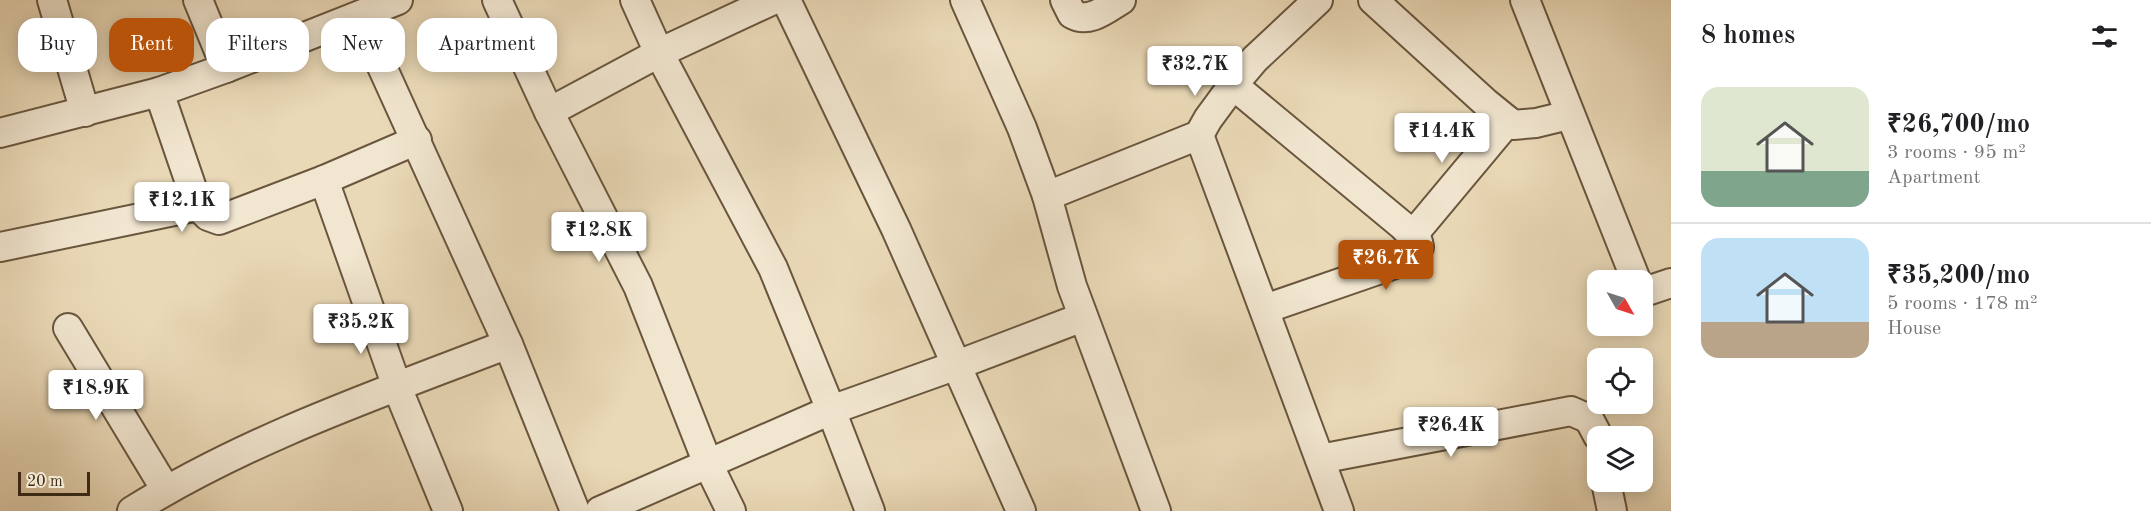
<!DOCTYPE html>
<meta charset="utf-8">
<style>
:root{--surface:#fff;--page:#f2f2f2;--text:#202124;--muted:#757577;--line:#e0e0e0;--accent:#b45309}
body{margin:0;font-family:"Old Standard TT",serif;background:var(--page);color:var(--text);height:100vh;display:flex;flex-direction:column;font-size:22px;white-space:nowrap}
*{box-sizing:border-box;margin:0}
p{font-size:20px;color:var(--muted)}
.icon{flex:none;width:33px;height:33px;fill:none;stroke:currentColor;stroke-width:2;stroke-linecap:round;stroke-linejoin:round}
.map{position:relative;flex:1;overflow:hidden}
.details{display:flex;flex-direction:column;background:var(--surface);width:480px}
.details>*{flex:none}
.hud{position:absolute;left:18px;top:18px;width:570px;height:54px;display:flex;gap:12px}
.needle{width:39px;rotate:129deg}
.fabs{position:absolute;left:1587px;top:270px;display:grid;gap:12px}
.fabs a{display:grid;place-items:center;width:66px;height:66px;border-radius:12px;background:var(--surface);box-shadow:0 3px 15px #0003;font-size:30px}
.scale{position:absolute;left:18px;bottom:15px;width:72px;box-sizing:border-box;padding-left:6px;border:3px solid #3f2b15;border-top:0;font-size:16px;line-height:21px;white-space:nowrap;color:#3f2b15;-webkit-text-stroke:4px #f1e6d0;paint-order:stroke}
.price{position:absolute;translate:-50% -51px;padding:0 14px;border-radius:6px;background:#fff;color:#222;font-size:20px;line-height:39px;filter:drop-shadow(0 2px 3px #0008)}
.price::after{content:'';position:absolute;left:50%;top:36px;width:18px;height:14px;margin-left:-9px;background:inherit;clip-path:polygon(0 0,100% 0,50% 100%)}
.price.active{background:var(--accent);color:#fff}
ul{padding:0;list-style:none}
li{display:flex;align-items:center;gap:18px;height:150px;padding:0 30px}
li+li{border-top:2px solid var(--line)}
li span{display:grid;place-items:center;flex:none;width:168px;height:120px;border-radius:18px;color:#555}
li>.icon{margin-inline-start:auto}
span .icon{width:72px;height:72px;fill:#fffc;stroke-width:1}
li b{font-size:26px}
h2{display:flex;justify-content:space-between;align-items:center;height:72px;padding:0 30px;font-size:26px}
.pill{padding:0 21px;border-radius:18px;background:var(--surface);box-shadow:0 3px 15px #0003;font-size:21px;line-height:54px}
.pill.active{background:var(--accent);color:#fff}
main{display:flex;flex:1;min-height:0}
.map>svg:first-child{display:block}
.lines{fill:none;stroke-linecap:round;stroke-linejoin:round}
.minor-casing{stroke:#6a563e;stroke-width:32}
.minor{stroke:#f1e6d0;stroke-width:28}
</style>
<main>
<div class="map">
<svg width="1671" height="511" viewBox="0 0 1671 511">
<rect width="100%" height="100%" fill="#ead9b7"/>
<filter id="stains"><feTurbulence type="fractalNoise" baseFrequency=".00333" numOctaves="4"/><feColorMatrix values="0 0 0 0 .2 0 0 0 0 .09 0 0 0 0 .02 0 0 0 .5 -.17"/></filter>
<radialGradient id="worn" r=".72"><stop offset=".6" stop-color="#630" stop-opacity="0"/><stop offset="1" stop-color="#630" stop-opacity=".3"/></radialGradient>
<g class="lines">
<defs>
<g id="minor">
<path d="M52,0L85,112"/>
<path d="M198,0L226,68"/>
<path d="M497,0L549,112L638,286L708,464L731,511"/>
<path d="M635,0L659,53L773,268L831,410L870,511"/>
<path d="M786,0L896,229L1021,511"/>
<path d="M965,0L1022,128L1047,196L1072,286L1156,511"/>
<path d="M1065,0L1072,14C1089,24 1106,9 1121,0"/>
<path d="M1373,0L1486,103L1513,125L1536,123L1569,115"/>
<path d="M1525,0L1636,280"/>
<path d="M359,16L508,344L575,511"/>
<path d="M549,112L659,53L773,0"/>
<path d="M0,133L159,92L226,68L398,0"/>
<path d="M1199,135L1339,511"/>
<path d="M324,180L397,387L448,511"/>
<path d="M1047,196L1199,135L1208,119L1233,85"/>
<path d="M198,206L208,216L219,220L324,180L417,140"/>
<path d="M1412,236L1508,121"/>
<path d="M0,247L198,206L159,92"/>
<path d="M1642,289L1650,290L1671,283"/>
<path d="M1265,309L1398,263L1414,255L1419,247L1418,242L1403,226L1233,85L1255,59L1318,0"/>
<path d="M68,328L166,490"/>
<path d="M1320,459L1571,411L1589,419L1598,436"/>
<path d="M1606,482L1612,511"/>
<path d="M132,511C249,438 381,393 508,344"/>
<path d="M600,511L831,410L957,365L1083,317"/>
</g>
</defs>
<use href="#minor" class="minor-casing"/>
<use href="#minor" class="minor"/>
</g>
<rect width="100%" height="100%" filter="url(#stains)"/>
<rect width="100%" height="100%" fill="url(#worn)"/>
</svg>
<div class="fabs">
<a><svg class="needle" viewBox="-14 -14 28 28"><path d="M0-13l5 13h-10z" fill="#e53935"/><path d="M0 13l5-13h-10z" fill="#757577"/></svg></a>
<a><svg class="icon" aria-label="locate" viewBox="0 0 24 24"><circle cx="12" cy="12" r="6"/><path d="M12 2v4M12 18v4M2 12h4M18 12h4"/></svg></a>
<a><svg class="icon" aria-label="layers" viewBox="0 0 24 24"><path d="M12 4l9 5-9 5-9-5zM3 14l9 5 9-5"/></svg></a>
</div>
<div class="scale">20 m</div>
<b class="price" style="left:1195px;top:97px">₹32.7K</b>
<b class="price" style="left:1442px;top:164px">₹14.4K</b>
<b class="price" style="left:182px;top:233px">₹12.1K</b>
<b class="price" style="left:599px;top:263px">₹12.8K</b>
<b class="price active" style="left:1386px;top:291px">₹26.7K</b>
<b class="price" style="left:361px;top:355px">₹35.2K</b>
<b class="price" style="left:96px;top:421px">₹18.9K</b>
<b class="price" style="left:1451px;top:458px">₹26.4K</b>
<div class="hud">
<a class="pill">Buy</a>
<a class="pill active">Rent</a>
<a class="pill">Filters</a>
<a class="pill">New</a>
<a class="pill">Apartment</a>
</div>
</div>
<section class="details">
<h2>8 homes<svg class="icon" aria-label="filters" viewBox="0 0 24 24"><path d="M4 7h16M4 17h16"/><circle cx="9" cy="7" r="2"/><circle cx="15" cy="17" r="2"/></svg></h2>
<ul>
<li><span style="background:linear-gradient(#dfe7d0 70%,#7fa58c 0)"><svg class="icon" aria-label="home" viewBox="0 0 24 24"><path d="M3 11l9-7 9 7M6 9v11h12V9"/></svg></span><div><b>₹26,700/mo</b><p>3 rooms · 95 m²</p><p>Apartment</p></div></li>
<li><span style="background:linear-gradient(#bfe0f5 70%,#b9a48a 0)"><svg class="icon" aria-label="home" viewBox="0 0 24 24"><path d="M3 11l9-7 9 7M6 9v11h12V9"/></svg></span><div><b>₹35,200/mo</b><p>5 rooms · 178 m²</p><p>House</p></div></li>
</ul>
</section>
</main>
